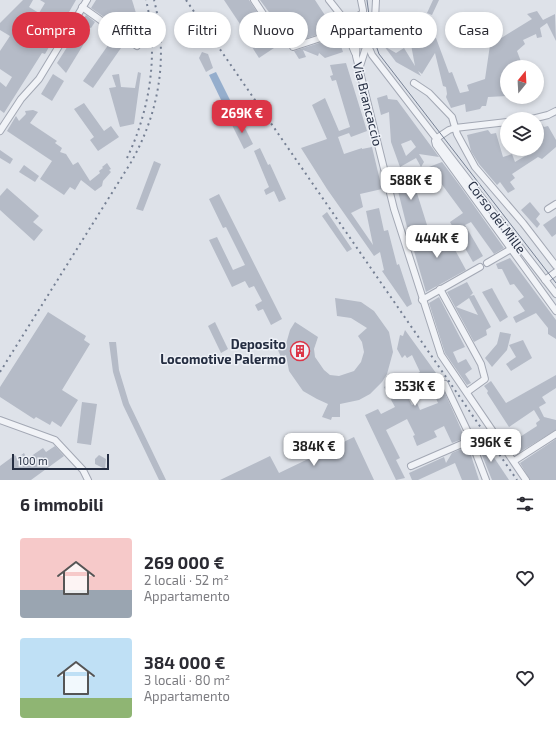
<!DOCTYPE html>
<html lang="it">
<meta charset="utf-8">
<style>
:root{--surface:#fff;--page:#f7f7f7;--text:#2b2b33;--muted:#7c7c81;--accent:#dc3547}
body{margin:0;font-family:"Exo 2",sans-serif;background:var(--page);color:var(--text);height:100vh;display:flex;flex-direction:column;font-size:15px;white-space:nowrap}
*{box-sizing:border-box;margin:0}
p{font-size:13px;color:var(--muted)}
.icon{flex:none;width:22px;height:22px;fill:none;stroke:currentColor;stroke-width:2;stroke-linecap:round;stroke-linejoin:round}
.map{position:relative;height:480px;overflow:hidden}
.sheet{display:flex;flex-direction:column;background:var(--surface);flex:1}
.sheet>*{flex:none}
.banner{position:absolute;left:12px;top:12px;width:532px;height:36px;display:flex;gap:8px}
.needle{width:26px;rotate:18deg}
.tools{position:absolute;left:500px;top:60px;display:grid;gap:8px}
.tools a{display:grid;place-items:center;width:44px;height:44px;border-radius:50%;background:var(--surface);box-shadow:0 2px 6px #0003;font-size:20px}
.scale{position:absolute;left:12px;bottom:10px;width:97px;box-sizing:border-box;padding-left:4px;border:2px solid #252e42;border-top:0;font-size:11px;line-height:14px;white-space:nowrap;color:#252e42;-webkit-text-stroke:3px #eef1f7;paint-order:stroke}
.price{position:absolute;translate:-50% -34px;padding:0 9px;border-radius:8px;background:#fff;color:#222;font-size:13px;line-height:26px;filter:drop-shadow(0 1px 2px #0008)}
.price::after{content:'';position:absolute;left:50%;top:24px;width:12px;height:9px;margin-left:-6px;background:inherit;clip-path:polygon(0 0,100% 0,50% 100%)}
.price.current{background:var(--accent);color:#fff}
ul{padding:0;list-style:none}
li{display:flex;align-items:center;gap:12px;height:100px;padding:0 20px}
li span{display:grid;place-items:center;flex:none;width:112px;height:80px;border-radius:4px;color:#555}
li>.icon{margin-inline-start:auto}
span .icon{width:48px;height:48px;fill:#fffc;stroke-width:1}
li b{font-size:17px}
h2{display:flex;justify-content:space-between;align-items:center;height:48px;padding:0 20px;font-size:17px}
.pill{padding:0 14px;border-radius:18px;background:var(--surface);box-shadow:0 2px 6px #0003;font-size:14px;line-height:36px}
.pill.current{background:var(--accent);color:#fff}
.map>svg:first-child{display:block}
.water{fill:#95aecd}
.building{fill:#b5bbc7;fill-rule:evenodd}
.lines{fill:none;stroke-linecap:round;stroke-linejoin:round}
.minor-casing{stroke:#a3a8b4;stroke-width:8}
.minor{stroke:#f1f3f7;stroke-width:6}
.tram{stroke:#768094;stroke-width:1}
.rail{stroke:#768094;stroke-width:2;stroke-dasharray:2 4;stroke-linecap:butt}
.labels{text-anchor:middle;stroke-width:3;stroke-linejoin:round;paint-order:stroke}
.street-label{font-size:13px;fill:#252e42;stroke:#eef1f7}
.poi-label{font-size:13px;font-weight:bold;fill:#252e42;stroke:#eef1f7;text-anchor:end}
</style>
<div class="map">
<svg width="556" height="480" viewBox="0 0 556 480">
<rect width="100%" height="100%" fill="#dee2e9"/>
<path class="water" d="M216,72L230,100L223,104L209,75Z"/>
<g class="building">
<path d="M23,0H33L29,7L39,13L45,3L40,0H76L65,19L62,18L61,20L64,21L45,54L42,53L4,113L0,110V82L6,87L12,77L0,69V51L10,36L0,30V23Z"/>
<path d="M96,0H132L136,13L137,40L91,8Z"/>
<path d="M224,0H249L271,33L280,27L260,0H315L334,29L290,44L288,41L284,44L283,42L259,58L252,47L254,45Z"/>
<path d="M433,0H439L432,15L427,13Z"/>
<path d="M537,11L543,20L555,14L556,41L547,23L540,28L542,37L537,38L536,34L523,40L525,44L517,51L523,67H507V96L488,97L486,106H482L480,109L466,112L465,104L451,108L446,97L447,94L446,87L443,86L435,53L422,74L418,71L421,76L396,62L384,46L396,53L404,48L415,66L409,34L397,37L395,31L426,24L429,40L436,38L449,73L452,72L460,93L469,91L467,85L485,79L490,45L532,19L527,14Z"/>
<path d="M86,15L95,22L91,28L80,24Z"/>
<path d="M78,30L88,37L66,73L57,63Z"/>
<path d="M338,37L343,52L325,58L319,53L318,56L303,50L306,57L299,59L294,51Z"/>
<path d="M111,41L121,48L93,88L83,81Z"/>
<path d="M202,52L208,54L213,68L206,72L199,58Z"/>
<path d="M346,63L367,131L351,137L349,133L338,137L344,154L362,148V149L372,147L382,189L360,194L363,207L351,213L373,245L366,211L379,208L384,231L388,230L397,265L399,264L412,304L407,307L382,271L384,270L380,252L374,256L327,189L301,148L327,139L312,105L325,98L339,131L350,127L336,80L332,81L330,76L333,75L330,65Z"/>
<path d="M138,72L141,73L134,124L120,127L109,88L116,87L112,75L119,74L121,87L135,88Z"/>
<path d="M53,74L64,81L52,101L41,94Z"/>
<path d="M387,95L388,99L397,100L439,157L419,154L424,162L421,167L416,158L400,167L391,142L389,112L381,115L377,98ZM411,140L416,147L406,156L401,144Z"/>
<path d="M84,103L104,131L111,126L119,137L98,151L90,140L94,137L74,109Z"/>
<path d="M33,110L38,112L30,123L57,141L55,143L62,148L60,152L66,154L73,165L78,162L90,181L100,173L99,171L103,168L102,167L107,163L111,169L109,170L111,172L103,181L102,186L95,191L81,180L75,190L70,187L64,195L40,179L52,161L7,131L16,116L19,121L26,114L25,111Z"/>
<path d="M241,120L253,144L244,149L232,125Z"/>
<path d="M537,124H542L544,127L548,126L556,140V147L542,159L538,157L512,174L515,178L510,182L515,189L508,193L500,182L497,185L479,164L471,151L467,135L488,130L491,134L496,133L503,157L512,154L515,162L537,149Z"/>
<path d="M260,148L268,165L270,164L286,199L279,202L274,191L266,195L264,190L269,187L254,151Z"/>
<path d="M0,150L13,159L10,164L0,158Z"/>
<path d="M154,161L161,164L143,211L136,209Z"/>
<path d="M442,162L460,186L504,248L494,254L471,222L465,225L483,256L473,262L450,222L463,213L429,167Z"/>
<path d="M24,165L39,176L35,182L19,172Z"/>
<path d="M414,170L421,180L406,185L416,190L427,225L408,231L395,179Z"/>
<path d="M7,188L39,216L33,222L43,230L34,241L0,210V196Z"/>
<path d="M219,194L282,319L271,325L263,309L258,311L255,305L262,301L254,286L249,288L245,281L232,287L209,240L217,237L233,270L245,265L226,227L223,228L209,199Z"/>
<path d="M530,202L540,214L536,219L540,224L537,228L521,210Z"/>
<path d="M327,212L352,249L347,252L322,216Z"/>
<path d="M556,216V234L552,237L543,225Z"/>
<path d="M442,226L466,270L426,292L412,244Z"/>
<path d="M510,258L556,320V339L548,334V328L536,313L516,323L513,317L525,311L518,301L524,297L514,284L510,285L502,269H498L496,264Z"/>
<path d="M467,282L473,293L470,296L474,295L491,327L486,330L487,335L474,342L447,292ZM469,298L478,315L456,307Z"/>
<path d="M492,288L508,317L500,322L482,292Z"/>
<path d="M439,297L465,347L453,352L458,363L466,359L472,369L465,374L471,383L467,385L445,353L429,303Z"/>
<path d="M335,298L361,302L374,311L389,332L393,352L387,374L382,382L370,394L359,400L340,404V417H332L331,420L322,417L328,404L317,399L303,391L289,371L286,355L281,357L277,348L286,344L290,330L295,322L318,337L314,349L315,357L324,370L330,375L339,376L354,371L361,362L364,352L362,342L358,336L367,328L351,318L337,316Z"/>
<path d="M48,312L86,336L84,340L90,344L62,390L78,400L61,427L52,421L50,425L36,417L34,419L0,397V387Z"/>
<path d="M215,322L228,349L221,353L208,326Z"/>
<path d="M405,330L436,373L465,438L452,443L444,426L434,431L437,437L417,446L413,436L415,435L407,419L386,430L400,458L396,460L405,478L396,480L365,415L378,409L381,414L395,407L384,387L398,380L400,383L420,372L412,355L407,358L405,355L402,358L397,349L400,335L403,336ZM430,385L438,403L420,410L417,403L412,405L406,394L419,387L421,390Z"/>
<path d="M500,332L511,334L507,350L492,367L485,358L497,344Z"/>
<path d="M523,340L532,358L511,371L506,364L516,357L509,345Z"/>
<path d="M109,342H116L119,370L129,403L166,480H159L123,405L113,372Z"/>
<path d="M556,375V388L542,397L546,403L539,407L544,417L556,420V430L515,455L498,430L509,444L537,426L536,423L540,420L534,410L509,427L487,393L488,391L484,386L491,381L506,403Z"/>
<path d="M82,402L97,404L91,445L77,443Z"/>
<path d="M354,437L374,480H220L270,456L279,473Z"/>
<path d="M481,438L509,480H492L476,440Z"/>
<path d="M556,439V480H530L520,463Z"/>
<path d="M55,446L64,456L31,480H0V466L15,455L17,458L24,453L27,459L43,448L46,452Z"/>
<path d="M468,446L479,480H462L455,463L418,480H412L409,473L444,457L446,463L452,453Z"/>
<path d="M99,455L106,459L105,469L95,464V459Z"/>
</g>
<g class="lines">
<defs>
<g id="minor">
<path d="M254,0L271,26"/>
<path d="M329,0L359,38"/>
<path d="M361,0L363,10V34L372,55L556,294"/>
<path d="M82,7L137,46"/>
<path d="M342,17L355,18L363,13"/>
<path d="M349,25L350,41L355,53"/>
<path d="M357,36L356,56L394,209L441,355L526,480"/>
<path d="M293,47L339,32L349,25"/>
<path d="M360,66L375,19L376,0"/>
<path d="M414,83L429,93L452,117L457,134L475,167L523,223L556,266"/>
<path d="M532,119L548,115L556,111"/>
<path d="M0,131L21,99L39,79L87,0"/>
<path d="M437,138L435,141L436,145L556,311"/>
<path d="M437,138L449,130L455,128L507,122"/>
<path d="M548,209L556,204"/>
<path d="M487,263L511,249"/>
<path d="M545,280L556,272"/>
<path d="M440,289L481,364L485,379L467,392"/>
<path d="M422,300L480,267"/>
<path d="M445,384L467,430L486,480"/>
<path d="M0,420L55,440L83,470L88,480"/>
<path d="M514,461L556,434"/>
<path d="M411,466L471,440"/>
</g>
</defs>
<use href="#minor" class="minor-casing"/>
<use href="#minor" class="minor"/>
<path class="tram" d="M367,0L371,31L379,54L556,283"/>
<g class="rail">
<path d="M186,0L517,480"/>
<path d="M127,158C150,110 159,53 146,0"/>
<path d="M0,372L130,164C159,114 169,57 154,0"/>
</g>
</g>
<defs>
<symbol id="building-ring" viewBox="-11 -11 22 22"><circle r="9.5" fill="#eef1f7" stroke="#dc3547" stroke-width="1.5"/><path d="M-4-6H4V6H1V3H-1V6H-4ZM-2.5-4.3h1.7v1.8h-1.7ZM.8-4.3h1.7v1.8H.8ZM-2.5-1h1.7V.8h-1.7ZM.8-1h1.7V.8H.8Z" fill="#dc3547"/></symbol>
</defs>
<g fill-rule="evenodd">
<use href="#building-ring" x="289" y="340" width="22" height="22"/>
</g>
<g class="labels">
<g class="street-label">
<text transform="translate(368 104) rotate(76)" y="5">Via Brancaccio</text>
<text transform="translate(497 217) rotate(53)" y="5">Corso dei Mille</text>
</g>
<g class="poi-label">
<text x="286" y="349">Deposito<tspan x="286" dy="15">Locomotive Palermo</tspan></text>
</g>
</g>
</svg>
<div class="tools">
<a><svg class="needle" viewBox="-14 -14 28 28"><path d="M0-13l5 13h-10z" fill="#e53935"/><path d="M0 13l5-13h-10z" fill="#7c7c81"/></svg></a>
<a><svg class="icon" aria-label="layers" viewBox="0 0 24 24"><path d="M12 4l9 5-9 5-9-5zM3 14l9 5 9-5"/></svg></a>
</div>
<div class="scale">100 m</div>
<b class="price current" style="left:242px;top:134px">269K €</b>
<b class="price" style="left:411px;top:201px">588K €</b>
<b class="price" style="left:437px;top:259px">444K €</b>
<b class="price" style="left:415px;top:407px">353K €</b>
<b class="price" style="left:491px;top:463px">396K €</b>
<b class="price" style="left:314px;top:467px">384K €</b>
<div class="banner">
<a class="pill current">Compra</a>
<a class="pill">Affitta</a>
<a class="pill">Filtri</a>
<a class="pill">Nuovo</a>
<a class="pill">Appartamento</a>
<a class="pill">Casa</a>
</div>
</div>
<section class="sheet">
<h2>6 immobili<svg class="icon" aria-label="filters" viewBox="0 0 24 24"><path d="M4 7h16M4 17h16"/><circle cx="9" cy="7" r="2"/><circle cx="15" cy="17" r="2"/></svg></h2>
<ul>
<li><span style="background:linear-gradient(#f6c9c9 65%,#9aa5b1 0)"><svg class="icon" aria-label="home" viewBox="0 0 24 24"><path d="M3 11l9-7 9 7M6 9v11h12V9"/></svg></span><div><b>269 000 €</b><p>2 locali · 52 m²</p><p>Appartamento</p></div><svg class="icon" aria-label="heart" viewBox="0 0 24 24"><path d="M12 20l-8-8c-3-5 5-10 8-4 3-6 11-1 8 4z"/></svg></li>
<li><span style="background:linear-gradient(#bfe0f5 75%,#8fb573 0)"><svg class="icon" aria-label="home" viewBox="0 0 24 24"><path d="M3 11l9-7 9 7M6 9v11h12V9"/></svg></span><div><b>384 000 €</b><p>3 locali · 80 m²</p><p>Appartamento</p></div><svg class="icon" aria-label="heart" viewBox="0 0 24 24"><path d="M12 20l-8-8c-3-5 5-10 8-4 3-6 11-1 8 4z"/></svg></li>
</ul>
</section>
